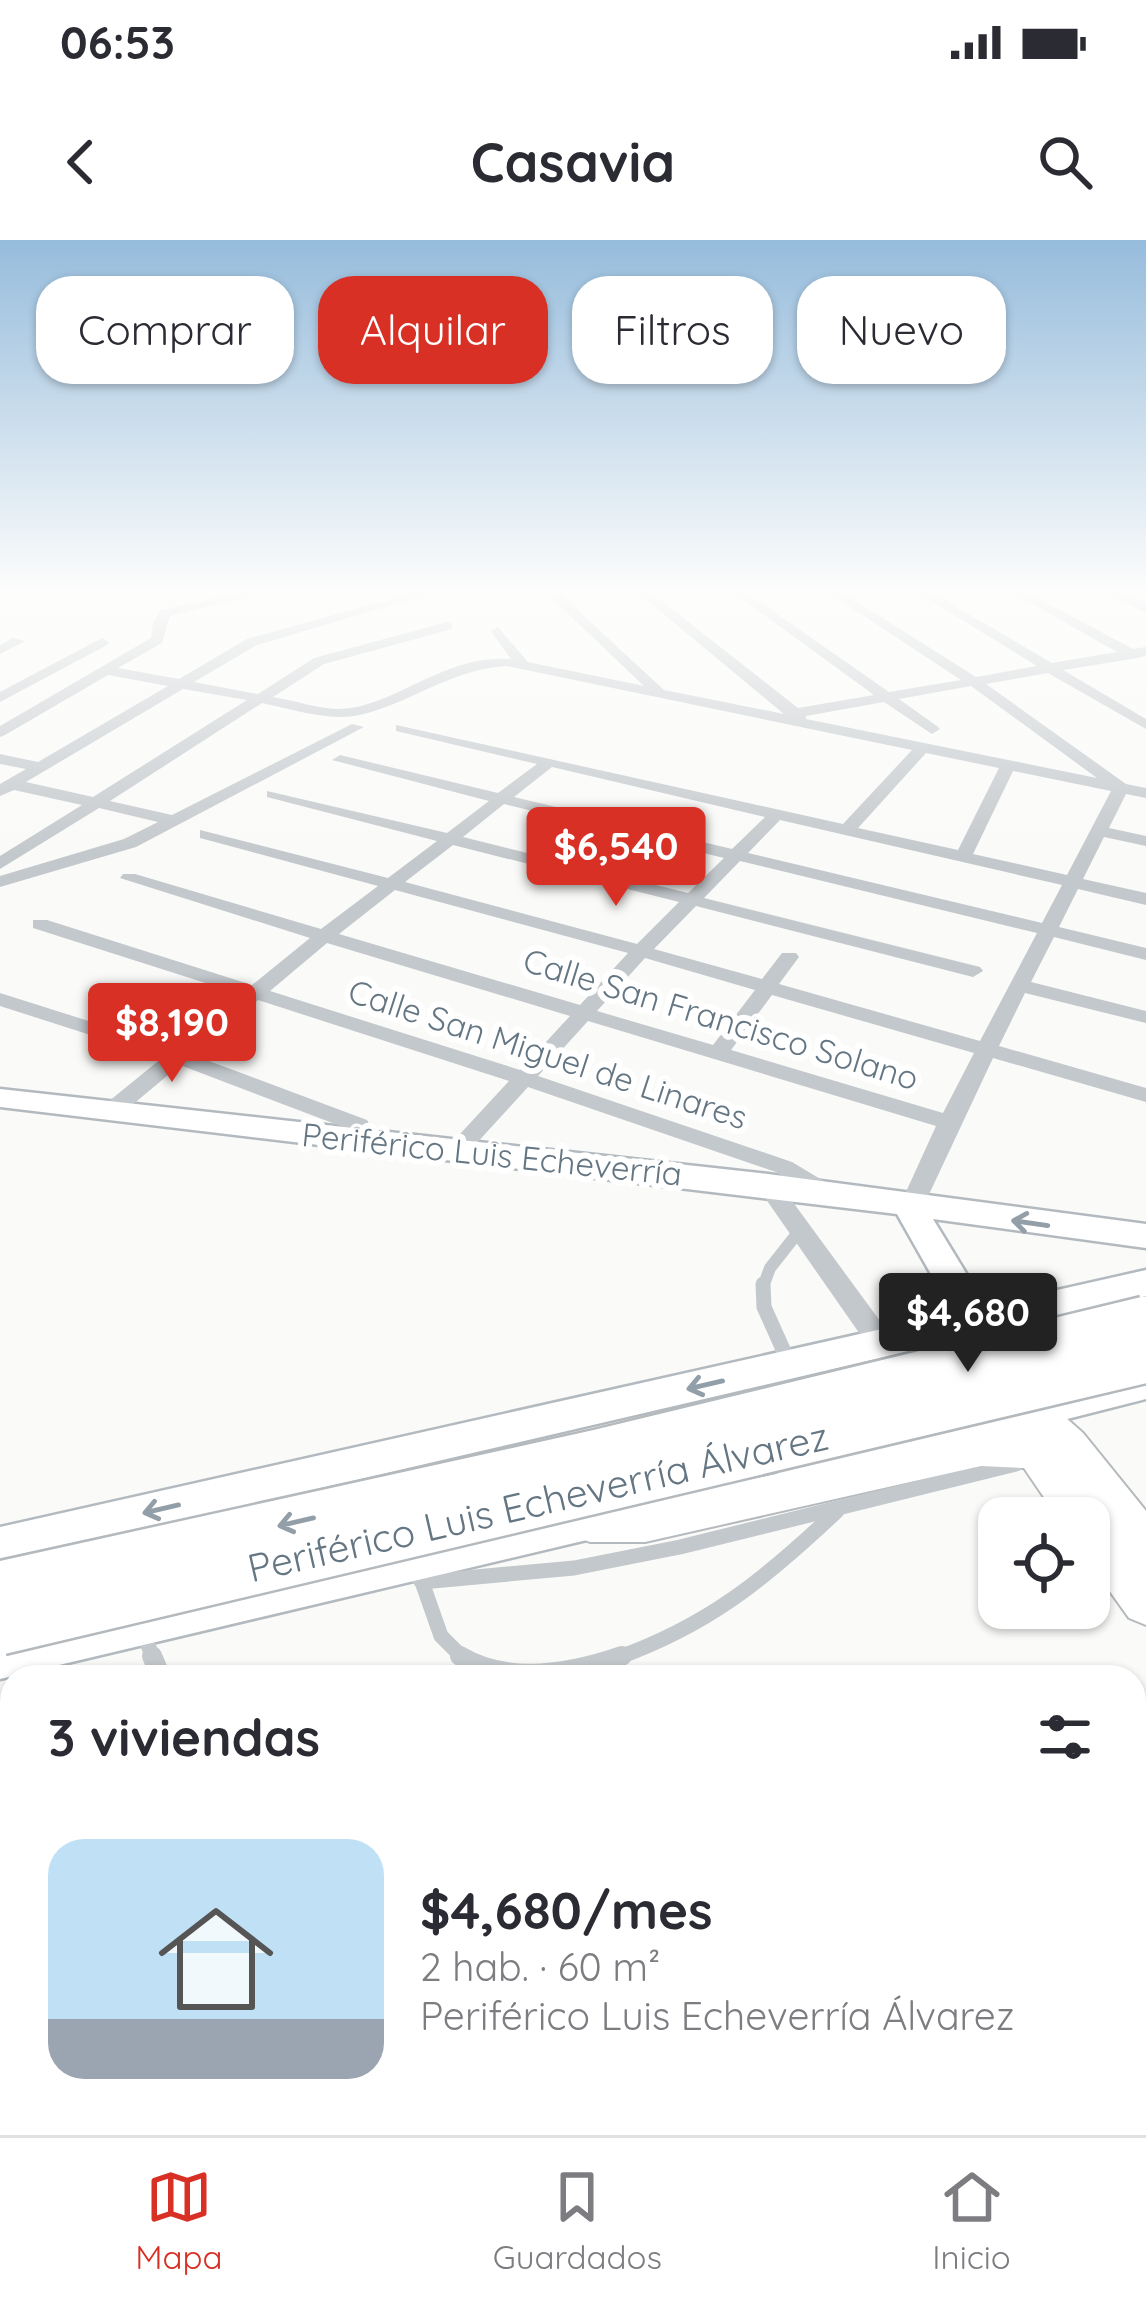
<!DOCTYPE html>
<html lang="es">
<meta charset="utf-8">
<style>
:root{--surface:#fff;--page:#f2f2f3;--text:#2b2b33;--muted:#7c7c81;--line:#e1e1e2;--accent:#d93025}
body{margin:0;font-family:Quicksand,sans-serif;background:var(--page);color:var(--text);height:100vh;display:flex;flex-direction:column;font-size:45px;white-space:nowrap}
*{box-sizing:border-box;margin:0}
p{font-size:39px;color:var(--muted)}
.icon{flex:none;width:66px;height:66px;fill:none;stroke:currentColor;stroke-width:2;stroke-linecap:round;stroke-linejoin:round}
.map{position:relative;flex:1;overflow:hidden}
.drawer{position:absolute;left:0px;top:1425px;width:1146px;height:471px;display:flex;flex-direction:column;background:var(--surface);border-radius:36px 36px 0 0;box-shadow:0 3px 9px #0004}
.drawer>*{flex:none}
.hud{position:absolute;left:36px;top:36px;width:1074px;height:108px;display:flex;gap:24px}
.buttons{position:absolute;left:978px;top:1257px;display:grid;gap:24px}
.buttons a{display:grid;place-items:center;width:132px;height:132px;border-radius:24px;background:var(--surface);box-shadow:0 3px 9px #0004;font-size:60px}
.price{position:absolute;translate:-50% -102px;padding:0 27px;border-radius:12px;background:var(--accent);color:#fff;font-size:39px;line-height:78px;filter:drop-shadow(0 3px 6px #0008)}
.price::after{content:'';position:absolute;left:50%;top:72px;width:36px;height:27px;margin-left:-18px;background:inherit;clip-path:polygon(0 0,100% 0,50% 100%)}
.price.on{background:#222;color:#fff}
ul{padding:0;list-style:none}
li{display:flex;align-items:center;gap:36px;height:300px;padding:0 48px}
li span{display:grid;place-items:center;flex:none;width:336px;height:240px;border-radius:36px;color:#555}
li>.icon{margin-inline-start:auto}
span .icon{width:144px;height:144px;fill:#fffc;stroke-width:1}
li b{font-size:51px}
h2{display:flex;justify-content:space-between;align-items:center;height:144px;padding:0 48px;font-size:51px}
.tag{padding:0 42px;border-radius:36px;background:var(--surface);box-shadow:0 3px 9px #0004;font-size:42px;line-height:108px}
.tag.on{background:var(--accent);color:#fff}
.status{display:flex;justify-content:space-between;align-items:center;height:84px;padding:0 60px;background:var(--surface);direction:ltr}
.status svg{height:33px;fill:currentColor}
header{display:flex;justify-content:space-between;align-items:center;height:156px;padding:0 48px;background:var(--surface);font-size:54px;font-weight:700}
.dock{display:flex;justify-content:space-around;align-items:center;height:168px;border-top:3px solid var(--line);background:var(--surface);font-size:33px;color:var(--muted)}
.dock a{display:grid;justify-items:center;gap:6px}
.dock .on{color:var(--accent)}
.map>svg:first-child{display:block}
.lines{fill:none;stroke-linecap:round;stroke-linejoin:round}
.secondary-casing{stroke:#b3babf;stroke-width:5}
.primary-casing{stroke:#b5babe;stroke-width:4}
.lane-far2{stroke:#c3c8cc;stroke-width:12}
.lane-far1{stroke:#c3c8cc;stroke-width:15}
.lane{stroke:#c3c8cc;stroke-width:20}
.street{fill:#c3c8cc;fill-rule:evenodd}
.secondary{fill:#fff;fill-rule:evenodd}
.primary{fill:#fff;fill-rule:evenodd}
.highway-bridge-casing{stroke:#b4b9bd;stroke-width:56;stroke-linecap:butt}
.highway-bridge{stroke:#fff;stroke-width:51}
.oneway{stroke:#939fa8}
.labels{text-anchor:middle;stroke-width:12;stroke-linejoin:round;paint-order:stroke}
.street-label{font-size:33px;fill:#657683;stroke:#fff}
.near-street-label{font-size:39px;fill:#657683;stroke:#fff}
</style>
<div class="status"><b>06:53</b><svg viewBox="0 0 49 12"><path d="M0 12V9h3v3zM5 12V6h3v6zM10 12V3h3v9zM15 12V0h3v12zM26 1h20v11H26zM47 4h2v5h-2z"/></svg></div>
<header><svg class="icon" aria-label="back" viewBox="0 0 24 24"><path d="M15 5l-7 7 7 7"/></svg>Casavia<svg class="icon" aria-label="search" viewBox="0 0 24 24"><circle cx="10" cy="10" r="6"/><path d="M15 15l6 6"/></svg></header>
<div class="map">
<svg width="1146" height="1895" viewBox="0 0 1146 1895">
<rect width="100%" height="100%" fill="#fafaf8"/>
<g class="lines">
<defs>
<g id="secondary">
<path d="M0,849L768,934L1146,984V1008L933,979L986,1066L1146,1030V1056L0,1323V1287L953,1073L897,974L0,867Z"/>
<path d="M1146,1129V1159L796,1248L782,1243L776,1231L782,1219L796,1214Z"/>
<path d="M612,1258L627,1263L633,1276L627,1289L612,1294L0,1439V1397Z"/>
</g>
<path id="primary" d="M978,1069L992,1073L1047,1161L1083,1193L1146,1271V1385L1129,1378L1089,1322V1278H1058L1024,1228L981,1226L645,1302H590L574,1296L567,1282L574,1268L590,1262H645L981,1190L1013,1192L1015,1182L958,1084L964,1073Z"/>
</defs>
<use href="#secondary" class="secondary-casing"/>
<use href="#primary" class="primary-casing"/>
<path class="lane-far2" d="M763,1047L770,1028L800,990"/>
<g class="lane-far1">
<path d="M763,1044L764,1067L790,1125"/>
<path d="M412,1331L422,1342L574,1328L680,1307L1016,1224"/>
<path d="M422,1342L441,1396L464,1419"/>
<path d="M143,1394L154,1419"/>
<path d="M614,1419C708,1386 765,1339 837,1271"/>
</g>
<g class="lane">
<path d="M152,1416L161,1437"/>
<path d="M460,1416C509,1445 570,1434 622,1416"/>
<path d="M0,1620L12,1655"/>
</g>
<g class="street">
<path d="M249,351H270L170,376L162,403L118,428L179,439L247,399L421,351H439L257,405L194,442L258,454L314,418L447,382L452,383V389L324,424L273,457C294,460 318,469 339,469C394,468 442,414 511,419L491,391L498,387L528,422L644,446L544,351H557L664,450L784,474L636,351H649L798,468L874,455L731,351H744L889,452L961,440L826,351H840L976,437L1037,426L915,351H929L1052,423L1117,412L1010,351H1024L1133,409L1146,407V415L1138,418L1063,430L1146,479V489L1048,433L986,444L1126,544L1146,548V558L1126,554L1109,588L1146,596V606L1104,597L1083,639L1146,653V665L1078,649L1059,687L1146,708V720L1054,697L1031,742L1146,771V783L1025,753L999,806L1146,848V862L993,818L924,965L912,973L900,965L936,886L588,781L538,836L792,922L832,946L835,952L832,958H814L776,932L528,847L464,917H448L444,912L448,907L509,841L258,760L193,815L367,880L370,885L367,890H351L180,825L119,876H103L100,871L103,866L162,818L0,766V753L174,808L240,754L33,688V680H47L252,745L310,698L120,638L123,634H135L321,689L378,646L200,598V590L388,638L437,601L267,557V551L447,593L489,561L332,520L340,515L498,553L537,524L396,491V485L843,584L912,510L507,426C445,428 390,479 337,477C312,476 286,468 262,463L110,561L172,575L352,484L364,487L136,607L0,647V636L124,599L158,582L99,568L0,629V616L82,565L14,550L0,556V544L26,529L0,524V514L38,522L168,446L108,435L5,495L0,497V486L151,398L153,383L161,370ZM971,446L1097,538L806,479V476L884,462L932,494L940,489L937,486L899,459ZM183,449L247,460L93,557L26,542ZM926,513L999,528L958,610L858,588ZM552,527L765,577L732,609L514,557ZM1013,531L1111,551L1067,635L973,614ZM504,564L724,618L688,653L463,597ZM780,580L1062,645L1042,683L748,613ZM453,605L679,662L637,704L405,642ZM740,621L1037,693L980,801L779,744L799,717L796,713H782L762,739L654,709L696,666L973,737L983,731L980,727L704,658ZM395,650L628,713L580,765L339,694ZM327,703L570,776L520,830L270,751ZM645,718L755,750L713,805L597,771ZM772,755L974,813L943,873L731,810Z"/>
<path d="M1103,351H1118L1146,364V373Z"/>
<path d="M13,398L25,401L0,414V405Z"/>
<path d="M102,398L109,402L107,405L0,462V452Z"/>
<path d="M768,937L776,939L891,1096L895,1103L891,1110H871L756,945Z"/>
<path d="M1146,1573V1614L1134,1619V1578Z"/>
<path d="M663,1884H718L714,1895H659Z"/>
<path d="M937,1884H985L981,1895H933Z"/>
</g>
<use href="#secondary" class="secondary"/>
<use href="#primary" class="primary"/>
<defs>
<g id="highway-bridge">
<path d="M0,1347L599,1215L1146,1082"/>
<path d="M0,1389L1146,1117"/>
</g>
</defs>
<use href="#highway-bridge" class="highway-bridge-casing"/>
<use href="#highway-bridge" class="highway-bridge"/>
</g>
<defs><path id="oneway-shaft" d="M-6 0H5M1.5-3L5.5 0L1.5 3" fill="none" stroke-width="1.6" stroke-linecap="round" stroke-linejoin="round" transform="scale(3)"/></defs>
<g class="oneway">
<use href="#oneway-shaft" transform="translate(1030 983) rotate(-172)"/>
<use href="#oneway-shaft" transform="translate(705 1145) rotate(167)"/>
<use href="#oneway-shaft" transform="translate(161 1269) rotate(167)"/>
<use href="#oneway-shaft" transform="translate(296 1282) rotate(167)"/>
</g>
<linearGradient id="sky" x2="0" y2="1"><stop stop-color="#96bcdc"/><stop offset="0.57" stop-color="#fdfdfc"/><stop offset="1" stop-color="#fdfdfc" stop-opacity="0"/></linearGradient>
<rect width="1146" height="616" fill="url(#sky)"/>
<g class="labels">
<g class="street-label">
<text transform="translate(721 779) rotate(17)" y="12">Calle San Francisco Solano</text>
<text transform="translate(548 814) rotate(18)" y="12">Calle San Miguel de Linares</text>
<text transform="translate(492 914) rotate(6)" y="12">Periférico Luis Echeverría</text>
</g>
<g class="near-street-label">
<text transform="translate(538 1262) rotate(-13)" y="14">Periférico Luis Echeverría Álvarez</text>
</g>
</g>
</svg>
<div class="buttons">
<a><svg class="icon" aria-label="locate" viewBox="0 0 24 24"><circle cx="12" cy="12" r="6"/><path d="M12 2v4M12 18v4M2 12h4M18 12h4"/></svg></a>
</div>
<b class="price" style="left:616px;top:669px">$6,540</b>
<b class="price" style="left:172px;top:845px">$8,190</b>
<b class="price on" style="left:968px;top:1135px">$4,680</b>
<div class="hud">
<a class="tag">Comprar</a>
<a class="tag on">Alquilar</a>
<a class="tag">Filtros</a>
<a class="tag">Nuevo</a>
</div>
<section class="drawer">
<h2>3 viviendas<svg class="icon" aria-label="filters" viewBox="0 0 24 24"><path d="M4 7h16M4 17h16"/><circle cx="9" cy="7" r="2"/><circle cx="15" cy="17" r="2"/></svg></h2>
<ul>
<li><span style="background:linear-gradient(#bfe0f5 75%,#9aa5b1 0)"><svg class="icon" aria-label="home" viewBox="0 0 24 24"><path d="M3 11l9-7 9 7M6 9v11h12V9"/></svg></span><div><b>$4,680/mes</b><p>2 hab. · 60 m²</p><p>Periférico Luis Echeverría Álvarez</p></div></li>
</ul>
</section>
</div>
<nav class="dock">
<a class="on"><svg class="icon" aria-label="map" viewBox="0 0 24 24"><path d="M3 6l6-2 6 2 6-2v14l-6 2-6-2-6 2zM9 4v14M15 6v14"/></svg>Mapa</a>
<a><svg class="icon" aria-label="saved" viewBox="0 0 24 24"><path d="M7 4h10v16l-5-4-5 4z"/></svg>Guardados</a>
<a><svg class="icon" aria-label="home" viewBox="0 0 24 24"><path d="M3 11l9-7 9 7M6 9v11h12V9"/></svg>Inicio</a>
</nav>
